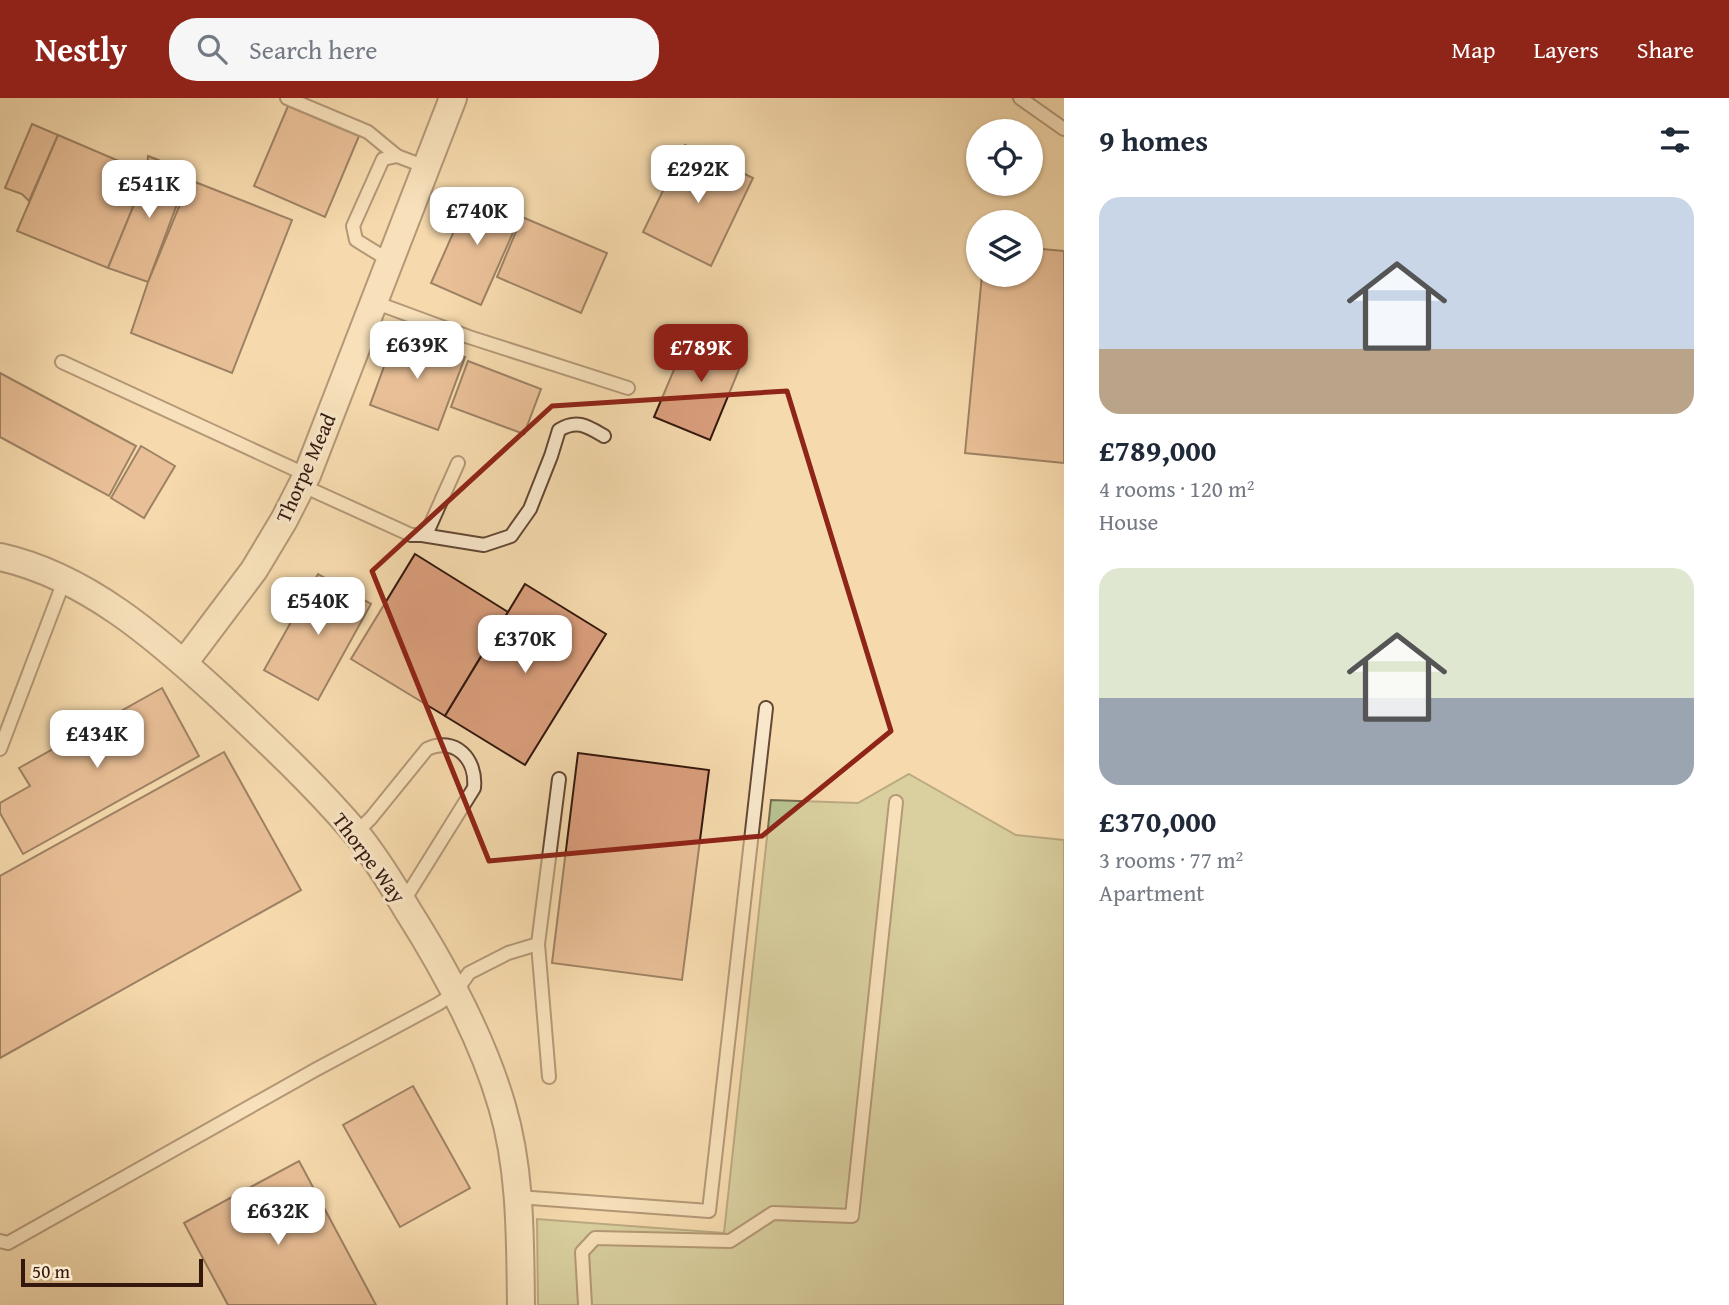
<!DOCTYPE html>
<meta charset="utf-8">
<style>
:root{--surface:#fff;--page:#f6f6f7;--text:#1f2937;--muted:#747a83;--accent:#8f2418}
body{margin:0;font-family:"Gentium Book Plus",serif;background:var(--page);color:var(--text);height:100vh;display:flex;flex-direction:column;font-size:26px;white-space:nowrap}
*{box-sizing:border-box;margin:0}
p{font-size:23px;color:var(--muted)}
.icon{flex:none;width:38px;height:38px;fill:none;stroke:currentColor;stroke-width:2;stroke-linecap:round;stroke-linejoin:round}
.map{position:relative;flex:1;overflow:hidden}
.details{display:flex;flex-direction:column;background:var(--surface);width:665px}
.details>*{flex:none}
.controls{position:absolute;left:966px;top:21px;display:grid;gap:14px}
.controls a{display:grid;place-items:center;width:77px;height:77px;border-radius:50%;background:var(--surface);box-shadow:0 2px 5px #0004;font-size:35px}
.scale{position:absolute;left:21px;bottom:18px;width:182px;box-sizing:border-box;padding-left:7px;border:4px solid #34180d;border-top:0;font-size:19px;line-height:24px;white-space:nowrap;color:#34180d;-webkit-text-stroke:5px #f8e7ca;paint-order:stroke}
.price{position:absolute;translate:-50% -60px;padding:0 16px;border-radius:14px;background:#fff;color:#222;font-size:23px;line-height:46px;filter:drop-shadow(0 2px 4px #0008)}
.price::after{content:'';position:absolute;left:50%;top:42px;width:21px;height:16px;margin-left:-10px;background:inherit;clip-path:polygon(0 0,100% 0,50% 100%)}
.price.selected{background:var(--accent);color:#fff}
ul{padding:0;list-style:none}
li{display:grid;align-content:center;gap:14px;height:371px;padding:0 35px}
li span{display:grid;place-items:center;height:217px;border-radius:21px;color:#555}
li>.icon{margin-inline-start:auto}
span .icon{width:126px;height:126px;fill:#fffc;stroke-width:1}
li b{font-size:30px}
h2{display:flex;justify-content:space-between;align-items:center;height:84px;padding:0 35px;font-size:30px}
header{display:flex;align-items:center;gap:42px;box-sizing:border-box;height:98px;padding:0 35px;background:var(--accent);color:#fff}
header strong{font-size:33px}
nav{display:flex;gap:38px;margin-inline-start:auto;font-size:24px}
.search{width:490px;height:63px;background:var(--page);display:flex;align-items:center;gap:18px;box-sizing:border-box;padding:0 24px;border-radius:28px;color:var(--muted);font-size:26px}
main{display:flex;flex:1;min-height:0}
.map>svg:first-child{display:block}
.garden{fill:#b6c18f;stroke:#756c4e;stroke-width:2}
.building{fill:#da9e7c;stroke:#34180d;stroke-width:2}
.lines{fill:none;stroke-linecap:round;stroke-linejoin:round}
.service-casing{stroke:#644835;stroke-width:16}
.minor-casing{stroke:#644835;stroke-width:30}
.service{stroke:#f8e7ca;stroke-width:12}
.minor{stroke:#f8e7ca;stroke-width:26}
.marked{fill:none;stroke:#8f2418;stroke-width:5;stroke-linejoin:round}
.labels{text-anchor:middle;stroke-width:6;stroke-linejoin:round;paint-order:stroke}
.street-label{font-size:21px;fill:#34180d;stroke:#f8e7ca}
</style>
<header>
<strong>Nestly</strong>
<div class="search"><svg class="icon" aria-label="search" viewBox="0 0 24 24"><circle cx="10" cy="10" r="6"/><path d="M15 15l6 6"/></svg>Search here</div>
<nav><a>Map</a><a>Layers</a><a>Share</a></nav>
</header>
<main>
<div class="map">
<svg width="1064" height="1207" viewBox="0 0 1064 1207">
<rect width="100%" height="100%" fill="#f5daad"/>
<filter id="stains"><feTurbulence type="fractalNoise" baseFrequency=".00286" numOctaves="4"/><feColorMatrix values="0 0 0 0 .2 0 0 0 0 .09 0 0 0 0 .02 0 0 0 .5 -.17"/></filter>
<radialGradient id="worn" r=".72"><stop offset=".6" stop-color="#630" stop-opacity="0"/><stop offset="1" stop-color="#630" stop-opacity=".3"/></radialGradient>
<path class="garden" d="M909,676L1016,737L1064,742V1207H538L537,1121L724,1135L771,702L858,705Z"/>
<g class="building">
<path d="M288,8L359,38L325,119L254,88Z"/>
<path d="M32,26L58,37L29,103L22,96L5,90Z"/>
<path d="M58,37L147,75L108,170L17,133Z"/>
<path d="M685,47L753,80L711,168L643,134Z"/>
<path d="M148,58L189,74L148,184L108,170L147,75Z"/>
<path d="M190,82L292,122L232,275L131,235L148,184Z"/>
<path d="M473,90L523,112L481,207L431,185Z"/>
<path d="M522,119L607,155L581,215L497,179Z"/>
<path d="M1031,150L1064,153V365L965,355L982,177H1031Z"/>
<path d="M692,229L747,252L710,342L654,319Z"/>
<path d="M397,233L465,259L438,332L370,307Z"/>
<path d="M468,263L541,291L524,336L451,309Z"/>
<path d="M0,275L136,348L109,398L0,339Z"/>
<path d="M141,348L175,368L144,420L111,400Z"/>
<path d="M415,456L508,514L445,618L351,561Z"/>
<path d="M318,476L371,506L318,602L264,572Z"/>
<path d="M525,486L606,536L525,667L445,618Z"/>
<path d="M162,590L199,658L23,756L0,715V705L30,688L19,670Z"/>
<path d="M224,654L301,792L0,960V778Z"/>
<path d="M578,655L709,672L682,882L552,865Z"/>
<path d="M413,988L470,1090L400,1129L343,1027Z"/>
<path d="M299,1063L376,1207H228L184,1125Z"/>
</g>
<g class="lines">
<defs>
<g id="service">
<path d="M287,0L368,34L397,58"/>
<path d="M1020,0L1064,31"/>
<path d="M390,163L356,142L353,128L383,61L397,58L426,69"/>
<path d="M374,204L469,239L628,290"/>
<path d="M62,264L307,377"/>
<path d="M301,387L411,437H422L429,430L458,365"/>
<path d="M422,437L484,447L511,438L530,411L551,358L559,332C577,321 587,328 604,338"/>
<path d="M0,651L64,483"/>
<path d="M356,735L371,720L427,651C455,638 477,661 474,690L403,804"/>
<path d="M538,846L549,979"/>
<path d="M518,1099L709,1113L766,610"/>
<path d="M0,1143L8,1145L315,972L438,906L455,895L469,875L508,855L538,846L559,681"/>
<path d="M585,1207L582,1154L595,1140L730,1143L773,1115L852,1118L896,704"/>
</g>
<g id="minor">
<path d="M0,459C86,478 157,540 221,599C267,642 314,686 355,734C375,758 392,786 408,813C446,873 482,939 502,1008C521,1072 520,1140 521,1207"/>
<path d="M184,565L254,472L284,422L307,377L453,0"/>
</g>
</defs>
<use href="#service" class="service-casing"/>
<use href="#minor" class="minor-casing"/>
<use href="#service" class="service"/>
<use href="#minor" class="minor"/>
</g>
<path d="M0 0H1064V1207H0ZM787,293L891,633L762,738L489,763L372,473L552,308Z" fill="#f5daad" fill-opacity=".55" fill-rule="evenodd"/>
<path class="marked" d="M787,293L891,633L762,738L489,763L372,473L552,308Z"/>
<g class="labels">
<g class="street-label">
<text transform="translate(306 370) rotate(-66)" y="7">Thorpe Mead</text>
<text transform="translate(369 760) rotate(53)" y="7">Thorpe Way</text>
</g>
</g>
<rect width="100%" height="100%" filter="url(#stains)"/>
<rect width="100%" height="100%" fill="url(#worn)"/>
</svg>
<div class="controls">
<a><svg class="icon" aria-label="locate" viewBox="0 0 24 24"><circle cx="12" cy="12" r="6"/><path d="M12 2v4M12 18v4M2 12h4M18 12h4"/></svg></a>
<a><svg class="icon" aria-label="layers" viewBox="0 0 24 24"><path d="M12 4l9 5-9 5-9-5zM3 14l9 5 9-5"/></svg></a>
</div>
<div class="scale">50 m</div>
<b class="price" style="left:698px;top:107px">£292K</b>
<b class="price" style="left:149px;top:122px">£541K</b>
<b class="price" style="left:477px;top:149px">£740K</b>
<b class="price" style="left:417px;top:283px">£639K</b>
<b class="price selected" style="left:701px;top:286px">£789K</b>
<b class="price" style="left:318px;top:539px">£540K</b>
<b class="price" style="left:525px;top:577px">£370K</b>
<b class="price" style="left:97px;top:672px">£434K</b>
<b class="price" style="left:278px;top:1149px">£632K</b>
</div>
<section class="details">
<h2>9 homes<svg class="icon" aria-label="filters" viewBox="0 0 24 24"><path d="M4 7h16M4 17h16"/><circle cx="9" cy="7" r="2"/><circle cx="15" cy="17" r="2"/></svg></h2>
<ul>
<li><span style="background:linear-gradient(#c9d6e8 70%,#b9a48a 0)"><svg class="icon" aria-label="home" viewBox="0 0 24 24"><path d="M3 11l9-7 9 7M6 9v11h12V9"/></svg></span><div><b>£789,000</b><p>4 rooms · 120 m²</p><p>House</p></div></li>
<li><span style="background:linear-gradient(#dfe7d0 60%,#9aa5b1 0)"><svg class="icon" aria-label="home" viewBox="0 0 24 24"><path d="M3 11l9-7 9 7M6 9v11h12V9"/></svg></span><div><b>£370,000</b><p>3 rooms · 77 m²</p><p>Apartment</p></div></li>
</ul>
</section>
</main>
